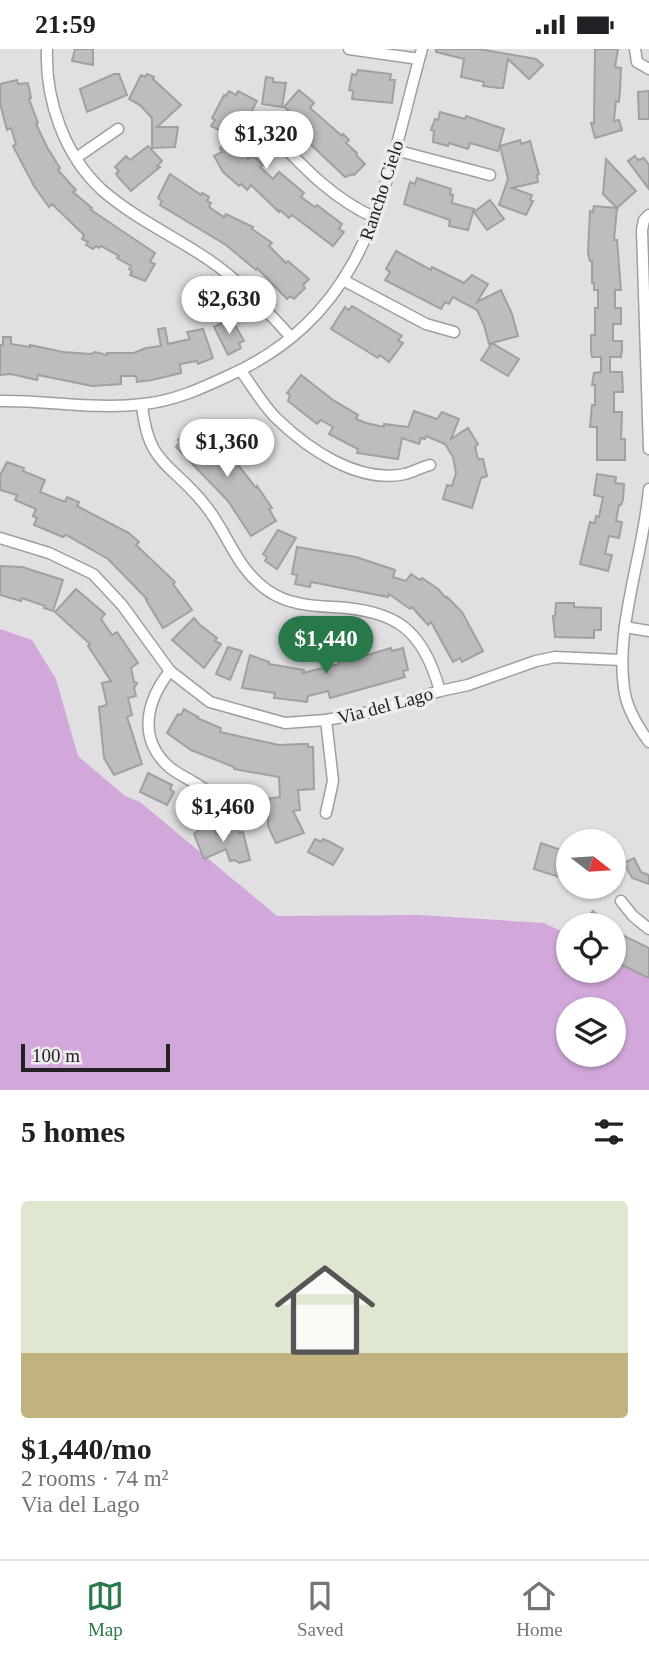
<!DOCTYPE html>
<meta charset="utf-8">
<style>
:root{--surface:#fff;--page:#f6f6f6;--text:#202124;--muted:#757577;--line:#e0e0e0;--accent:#297849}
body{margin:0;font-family:"Times New Roman",serif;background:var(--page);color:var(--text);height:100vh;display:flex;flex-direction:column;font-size:26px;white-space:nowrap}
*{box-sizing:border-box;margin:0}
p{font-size:23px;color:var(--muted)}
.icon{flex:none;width:38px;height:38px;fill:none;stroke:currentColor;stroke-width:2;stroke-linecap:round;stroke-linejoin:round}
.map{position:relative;height:1041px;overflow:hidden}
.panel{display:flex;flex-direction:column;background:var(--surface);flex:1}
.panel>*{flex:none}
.needle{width:46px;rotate:107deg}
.fabs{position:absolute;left:556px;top:780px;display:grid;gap:14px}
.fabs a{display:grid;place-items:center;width:70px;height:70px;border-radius:50%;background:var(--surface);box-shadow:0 2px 5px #0004;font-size:35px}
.scale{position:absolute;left:21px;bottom:18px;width:149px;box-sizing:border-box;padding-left:7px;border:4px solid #232123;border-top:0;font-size:19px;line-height:24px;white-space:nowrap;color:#232123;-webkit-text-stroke:5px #efecf0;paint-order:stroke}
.price{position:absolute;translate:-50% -60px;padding:0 16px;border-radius:24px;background:#fff;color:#222;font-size:23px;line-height:46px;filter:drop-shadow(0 2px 4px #0008)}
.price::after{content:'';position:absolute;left:50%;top:42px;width:21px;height:16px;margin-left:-10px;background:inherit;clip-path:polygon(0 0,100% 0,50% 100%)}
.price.active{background:var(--accent);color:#fff}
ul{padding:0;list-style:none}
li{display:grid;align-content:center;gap:14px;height:371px;padding:0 21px}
li span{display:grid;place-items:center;height:217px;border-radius:7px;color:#555}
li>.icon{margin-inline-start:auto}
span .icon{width:126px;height:126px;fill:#fffc;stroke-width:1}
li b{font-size:30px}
h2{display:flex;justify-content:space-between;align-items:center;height:84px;padding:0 21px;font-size:30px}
.status{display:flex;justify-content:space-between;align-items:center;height:49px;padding:0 35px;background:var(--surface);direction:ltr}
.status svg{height:19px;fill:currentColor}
.menu{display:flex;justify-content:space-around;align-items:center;height:98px;border-top:2px solid var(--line);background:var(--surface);font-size:19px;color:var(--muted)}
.menu a{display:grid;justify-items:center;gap:4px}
.menu .active{color:var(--accent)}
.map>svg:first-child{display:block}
.green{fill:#d1a8d9;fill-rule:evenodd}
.building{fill:#bfbcc0;stroke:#a29fa2;stroke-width:2}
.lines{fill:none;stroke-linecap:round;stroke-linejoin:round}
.minor-casing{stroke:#a19da1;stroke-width:13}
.minor{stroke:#fff;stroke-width:10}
.labels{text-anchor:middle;stroke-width:7;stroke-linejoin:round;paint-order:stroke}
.street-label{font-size:19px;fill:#232123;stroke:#efecf0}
</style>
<div class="status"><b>21:59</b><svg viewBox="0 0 49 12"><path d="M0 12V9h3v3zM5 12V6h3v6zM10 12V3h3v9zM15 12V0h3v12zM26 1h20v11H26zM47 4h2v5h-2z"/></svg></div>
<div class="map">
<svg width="649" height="1041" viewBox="0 0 649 1041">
<rect width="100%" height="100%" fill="#e2dfe2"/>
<path class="green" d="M0,580L32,591L56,630L78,707L125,747L140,753L277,867L419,866L544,874L569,886V922H614V908L649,924V1041H0ZM569,961H614V1006H569Z"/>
<g class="building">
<path d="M75,0H93V16L72,12Z"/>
<path d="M436,0H479L536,10L543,16L529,30L508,10L503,39H499L483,37L484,33L461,28L464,10L436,3Z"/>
<path d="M595,0H618L615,18L621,19L620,41L619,53L616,52L614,72L619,71L622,81L595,89L591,74H594Z"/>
<path d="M358,21L391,25L390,31H395L392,54L352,50L353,42L349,41L351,31L352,25L356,26Z"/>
<path d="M114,25H119L127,46L87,63L80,40Z"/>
<path d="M147,25L154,28L153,30L181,56L157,78H178L175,98L152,99V69L140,56L129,50L141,26L145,28Z"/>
<path d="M266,28L273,29V33L286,34L282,58L262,55Z"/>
<path d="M17,31L18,35L28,34L31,49L29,50L38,74L36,75L47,98L60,119L58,121L76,141L73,143L92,159L91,161L155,204L150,213L155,215L145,232L130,226L132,222L129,220L131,217L117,209L119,207L101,197L99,199L96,197L93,200L86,196L88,193L82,190L84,186L52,155L49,158L34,137L13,97L16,95L11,79L7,81L0,54V35Z"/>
<path d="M299,41L314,54L310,59L342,87L343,85L349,91L346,94L357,104L356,106L365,115L354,126L353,125L345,128L303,88L304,86L300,82L306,76L284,58Z"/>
<path d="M229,42L236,46L238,42L257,52L237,90L248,110L253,106L263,116L260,118L273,130L279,123L304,144L301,148L315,158L317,156L342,175L339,180L344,183L333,197L292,166L289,169L280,161L279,163L251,136L247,141L241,135L239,137L223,123L214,107L222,103L220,99L236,90L211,77L215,71L212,69L224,46L226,47Z"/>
<path d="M649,42V70H639L638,43Z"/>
<path d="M440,63L465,70L466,67L504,80L498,102L470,94L468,100L449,94L448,97L433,93L434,82L431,81L435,70L438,71Z"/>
<path d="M520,91L521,95L530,92L539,125L537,126L538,133L512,139L532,146L530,151L533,152L526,166L499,156L508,130L500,97Z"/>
<path d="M148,97L162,112L157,117L160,118L131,142L118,128L116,125L119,122L115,118L126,107L130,111Z"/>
<path d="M635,107L638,111L644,109L649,116V140L628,112Z"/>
<path d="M606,110L636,142L617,159L614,191H617L621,241H615V259H621V275H613V292H622V300L621,308H610V323H622L623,343H614V363H622L621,390H625V411H597V378H590L592,356H595V336H592L594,324L601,323V308H592L591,302V286H595V259H598V241H594V234H592V212H590L588,204L590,162L593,163L594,157L617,159L603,145Z"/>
<path d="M170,125L201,146L202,144L209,148L207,152L211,154L209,158L224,168L226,165L253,178L252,180L272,194L269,197L286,214L288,212L309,230L303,236L305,239L294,250L290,247L287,250L257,219L256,221L226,196L160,156L162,152L158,149Z"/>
<path d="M417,129L451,140L450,145L453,146L452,154L474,160L468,181L449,177L450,171L404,155L410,133L415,135Z"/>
<path d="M490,151L504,170L487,181L474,163Z"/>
<path d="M396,202L431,221L432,218L464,234L472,226L488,235L477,253L501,241L512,265L518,287L492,294L519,310L508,327L481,311L492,294L489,295L484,276L477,261L453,248L449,255L445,253L441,260L385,231L390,223L386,220Z"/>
<path d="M352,257L402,287L398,291L403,294L389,313L380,306L378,309L331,280L345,258L349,261Z"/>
<path d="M231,269L244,292L239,294L241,299L228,306L214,278Z"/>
<path d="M165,279L168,295L190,290L187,283L203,280L213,309L198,315L197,312L180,315L181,324L152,331L137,333L136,327H121V335L92,337L38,326L37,331L11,325L0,326V296H3V288H11V295L30,298V296L63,303L91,305L95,303L107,306V304H134L146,299L161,297L158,280Z"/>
<path d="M301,326L333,351L358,366L356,370L366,374L384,378V375L408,378L414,362L437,370L442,363L459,370L451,390L468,379L478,395L475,398L478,410H483L487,427L481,429L472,459L443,450L447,436L452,437L456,424L453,408L445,395L426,387L425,390L421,389L419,395L402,389L398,410L357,404L358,400L329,385L333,378L321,371L317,375L288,352L290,346L287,344Z"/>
<path d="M193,374L213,389L235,412L256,439L257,437L272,459L269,460L276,472L251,487L228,452L176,398L180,393L178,391Z"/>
<path d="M7,413L24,419L23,422L45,431L40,443L65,453L67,448L79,453L77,457L129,484L139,493L136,496L175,533L173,535L192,561L163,579L146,551L147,550L108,510L66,486L63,488L34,476L37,469L33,467L36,460L15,451L17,446L0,441V426Z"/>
<path d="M597,425L616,428L615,434L624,435L623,451L621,456H619L616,472L622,473L619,489L609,487L605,505L612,506L608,522L580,515L590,473L595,474L596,467L599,468L603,448L594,446Z"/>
<path d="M278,481L296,489L277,520L265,512L267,508L263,505Z"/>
<path d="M297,498L356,508L395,521L393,528L406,532L411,525L420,531L422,529L438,540L446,549L447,548L462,563L483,602L462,613L460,609L453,613L431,573L428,576L412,558L410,560L389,545L388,548L311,533L310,538L295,535L297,526L292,525Z"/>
<path d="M0,517L22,518L63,531L53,562L44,559L45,557L22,549L21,552L0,546Z"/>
<path d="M76,540L105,565L101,570L112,586L117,583L138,614L131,619L134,633L137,634L134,639L136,647L128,649L132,666L127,668L142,715L114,726L104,709L99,658L107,656L102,634L111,632L88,597L90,595L55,563Z"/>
<path d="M556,554H574V558L601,559V581H594V589L555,588L553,567H555Z"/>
<path d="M194,569L200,576L217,589L215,592L221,595L204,619L172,591Z"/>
<path d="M228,598L242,602L230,631L216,625Z"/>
<path d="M391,599L392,602L403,599L408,621L403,622L405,628L330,649L328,642L308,647L307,653L274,649L275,644L242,639L250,606L269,613V615L304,621L303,624L339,615L338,610L356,605L357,609Z"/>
<path d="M184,660L198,668L197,669L221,679L220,683L279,696L302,695H308V698H313L314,740L298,741L300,761L293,762L304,784L276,794L268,777V765L263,759L266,757L265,750L280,748L279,728L234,720V718L191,701L167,684L175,670L178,665L181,666Z"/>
<path d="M148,724L172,736L170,740L174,743L167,756L140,743Z"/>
<path d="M206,775L208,780L213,778L216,785L237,779L239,784L243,783L250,811L239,814L235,811L230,812L226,800L204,810L194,785Z"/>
<path d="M315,790L321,793L323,790L328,792L343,800L333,816L308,803Z"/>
<path d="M541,794L569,804V831L534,820Z"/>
<path d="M634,809L641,823L649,826V835L632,829L624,814Z"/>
<path d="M593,862L605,873L601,877H580Z"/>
<path d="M614,882L649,899V929L614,912Z"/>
</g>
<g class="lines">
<defs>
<g id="minor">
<path d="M47,0C45,50 64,106 102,141C134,169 174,187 209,211C240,232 265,260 291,288"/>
<path d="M349,0L419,10"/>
<path d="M635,0L637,13L649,20"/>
<path d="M272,85C303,118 334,151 376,169"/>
<path d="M395,101L490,126"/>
<path d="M76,109L118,80"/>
<path d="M649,166L644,171L642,181L649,400"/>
<path d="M343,231L426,275L454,283"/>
<path d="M241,322C252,337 263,356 276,369C308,400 358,435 405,425C413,423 422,418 430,416"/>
<path d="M0,352C47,351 96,361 143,355C174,352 200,340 228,327C373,262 384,135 422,0"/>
<path d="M142,356C148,417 172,414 205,456C228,484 235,518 267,541C286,555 311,557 333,558C397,561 423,581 440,642"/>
<path d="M649,440C644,503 615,578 624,639C626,657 638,678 649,693"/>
<path d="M0,489L49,504L93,525L122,556L170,622L210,653L285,674L326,671L375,662L440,642L468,636L536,612L555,608L621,611"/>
<path d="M625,578L649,582"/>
<path d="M170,622C147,651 137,688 168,717C178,726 190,730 201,738C207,742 212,748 218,753"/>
<path d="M326,764L333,732L326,671"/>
<path d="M621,852L633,867L649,880"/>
</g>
</defs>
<use href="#minor" class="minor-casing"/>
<use href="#minor" class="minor"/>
</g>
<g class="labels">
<g class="street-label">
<text transform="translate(381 141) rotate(-72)" y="7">Rancho Cielo</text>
<text transform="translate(385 656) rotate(-15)" y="7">Via del Lago</text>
</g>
</g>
</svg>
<div class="fabs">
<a><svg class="needle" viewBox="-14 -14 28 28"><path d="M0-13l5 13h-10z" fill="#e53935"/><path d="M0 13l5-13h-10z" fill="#757577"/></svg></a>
<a><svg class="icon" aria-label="locate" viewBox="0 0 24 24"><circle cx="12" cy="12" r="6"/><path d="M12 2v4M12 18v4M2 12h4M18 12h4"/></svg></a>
<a><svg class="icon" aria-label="layers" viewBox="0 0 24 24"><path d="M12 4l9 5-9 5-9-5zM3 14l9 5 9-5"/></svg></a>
</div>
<div class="scale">100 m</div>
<b class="price" style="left:266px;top:122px">$1,320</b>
<b class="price" style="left:229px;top:287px">$2,630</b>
<b class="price" style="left:227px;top:430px">$1,360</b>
<b class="price active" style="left:326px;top:627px">$1,440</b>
<b class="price" style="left:223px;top:795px">$1,460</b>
</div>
<section class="panel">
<h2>5 homes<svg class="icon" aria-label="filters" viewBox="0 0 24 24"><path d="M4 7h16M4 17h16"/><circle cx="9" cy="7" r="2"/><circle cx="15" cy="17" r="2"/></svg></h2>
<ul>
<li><span style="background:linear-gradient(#dfe7d0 70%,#c2b280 0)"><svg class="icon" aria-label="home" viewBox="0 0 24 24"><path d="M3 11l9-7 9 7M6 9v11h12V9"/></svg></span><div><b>$1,440/mo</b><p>2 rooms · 74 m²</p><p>Via del Lago</p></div></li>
</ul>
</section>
<nav class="menu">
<a class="active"><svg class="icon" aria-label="map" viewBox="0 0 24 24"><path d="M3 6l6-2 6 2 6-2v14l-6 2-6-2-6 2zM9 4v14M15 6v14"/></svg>Map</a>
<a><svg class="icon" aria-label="saved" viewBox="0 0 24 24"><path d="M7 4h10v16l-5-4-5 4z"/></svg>Saved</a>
<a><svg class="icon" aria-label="home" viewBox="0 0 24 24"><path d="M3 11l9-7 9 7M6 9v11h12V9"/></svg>Home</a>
</nav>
